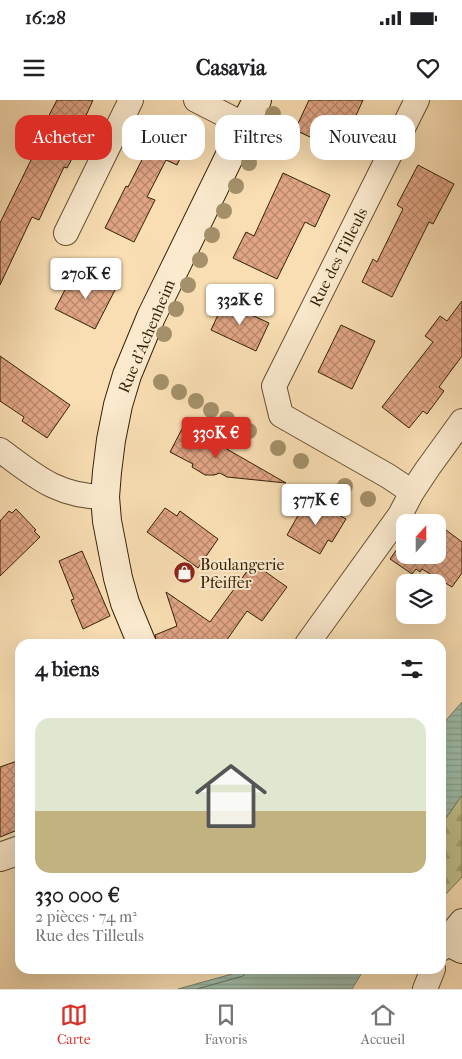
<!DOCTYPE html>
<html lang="fr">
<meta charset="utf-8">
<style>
:root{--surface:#fff;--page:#f6f6f6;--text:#202124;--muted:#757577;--line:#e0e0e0;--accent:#d93025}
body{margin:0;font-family:"IM FELL French Canon",serif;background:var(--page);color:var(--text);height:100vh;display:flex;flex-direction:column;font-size:19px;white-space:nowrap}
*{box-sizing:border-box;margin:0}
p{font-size:16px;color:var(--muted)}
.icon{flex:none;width:28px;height:28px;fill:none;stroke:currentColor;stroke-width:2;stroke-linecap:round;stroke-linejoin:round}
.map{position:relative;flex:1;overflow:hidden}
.drawer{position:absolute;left:15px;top:539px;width:431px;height:335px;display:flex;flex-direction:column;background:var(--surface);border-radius:15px;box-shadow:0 5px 20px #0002}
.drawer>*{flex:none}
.guide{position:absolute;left:15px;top:15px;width:432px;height:45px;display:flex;gap:10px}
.needle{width:32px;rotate:21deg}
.controls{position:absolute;left:396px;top:414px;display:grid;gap:10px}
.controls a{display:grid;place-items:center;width:50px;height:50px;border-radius:10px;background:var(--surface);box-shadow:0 5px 20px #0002;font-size:25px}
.price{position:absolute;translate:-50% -42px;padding:0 11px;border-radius:5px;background:#fff;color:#222;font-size:16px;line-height:32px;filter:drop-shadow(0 1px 2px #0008)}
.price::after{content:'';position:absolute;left:50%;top:30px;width:15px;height:11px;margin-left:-8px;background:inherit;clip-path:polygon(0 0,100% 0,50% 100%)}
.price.on{background:var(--accent);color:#fff}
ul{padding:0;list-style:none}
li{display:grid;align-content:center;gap:10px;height:265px;padding:0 20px}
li+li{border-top:1px solid var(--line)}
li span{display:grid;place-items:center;height:155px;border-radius:15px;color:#555}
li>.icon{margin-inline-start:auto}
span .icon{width:90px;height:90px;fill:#fffc;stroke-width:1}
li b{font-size:21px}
h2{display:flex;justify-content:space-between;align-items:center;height:60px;padding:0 20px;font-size:21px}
.pill{padding:0 18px;border-radius:15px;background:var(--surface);box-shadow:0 5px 20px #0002;font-size:18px;line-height:45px}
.pill.on{background:var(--accent);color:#fff}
.status{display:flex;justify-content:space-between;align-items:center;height:35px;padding:0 25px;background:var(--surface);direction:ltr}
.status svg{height:14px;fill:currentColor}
header{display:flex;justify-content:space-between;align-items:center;height:65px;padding:0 20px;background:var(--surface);font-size:22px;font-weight:700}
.tabs{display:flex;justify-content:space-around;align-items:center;height:70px;border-top:1px solid var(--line);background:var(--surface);font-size:14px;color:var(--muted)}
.tabs a{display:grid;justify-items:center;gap:2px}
.tabs .on{color:var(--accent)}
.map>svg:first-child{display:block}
.forest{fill:url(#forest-firs);stroke:#7b7149}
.water{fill:url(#water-rules);stroke:#747e69}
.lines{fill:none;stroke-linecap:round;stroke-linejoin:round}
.shore{stroke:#6a6f58;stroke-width:1}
.building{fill:url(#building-cross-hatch);stroke:#352208}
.minor-casing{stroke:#665133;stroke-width:26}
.tertiary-casing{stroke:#665133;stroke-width:30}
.secondary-casing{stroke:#352208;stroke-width:30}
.minor{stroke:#fbeace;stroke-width:24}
.tertiary{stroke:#fbeace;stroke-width:28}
.secondary{stroke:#fbeace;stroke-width:28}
.tree{fill:#a4906a}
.labels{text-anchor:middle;stroke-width:4;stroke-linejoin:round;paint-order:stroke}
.street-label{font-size:16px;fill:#352208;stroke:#fbeace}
.poi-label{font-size:16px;fill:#352208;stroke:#fbeace;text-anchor:start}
</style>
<div class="status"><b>16:28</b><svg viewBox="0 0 49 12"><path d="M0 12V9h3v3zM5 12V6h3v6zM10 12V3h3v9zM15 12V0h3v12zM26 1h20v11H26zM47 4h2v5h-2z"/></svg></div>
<header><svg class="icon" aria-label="menu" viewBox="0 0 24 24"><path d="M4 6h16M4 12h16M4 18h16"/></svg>Casavia<svg class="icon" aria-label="heart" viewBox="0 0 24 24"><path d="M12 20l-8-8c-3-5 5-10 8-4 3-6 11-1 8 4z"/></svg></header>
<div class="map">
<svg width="462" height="889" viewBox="0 0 462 889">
<defs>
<pattern id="forest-firs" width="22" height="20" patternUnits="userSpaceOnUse" patternTransform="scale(1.25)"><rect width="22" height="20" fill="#c1c08a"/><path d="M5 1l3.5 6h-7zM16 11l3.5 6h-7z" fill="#a6a576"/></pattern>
<pattern id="water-rules" width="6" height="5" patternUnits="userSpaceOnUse" patternTransform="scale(1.25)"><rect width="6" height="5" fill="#9ebca9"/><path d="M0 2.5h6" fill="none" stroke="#89a190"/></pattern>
<pattern id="building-cross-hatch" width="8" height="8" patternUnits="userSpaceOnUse" patternTransform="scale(1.25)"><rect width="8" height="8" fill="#e1a585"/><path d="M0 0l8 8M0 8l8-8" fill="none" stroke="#b7866b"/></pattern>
</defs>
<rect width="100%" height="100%" fill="#f9deb3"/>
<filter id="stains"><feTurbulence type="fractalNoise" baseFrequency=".004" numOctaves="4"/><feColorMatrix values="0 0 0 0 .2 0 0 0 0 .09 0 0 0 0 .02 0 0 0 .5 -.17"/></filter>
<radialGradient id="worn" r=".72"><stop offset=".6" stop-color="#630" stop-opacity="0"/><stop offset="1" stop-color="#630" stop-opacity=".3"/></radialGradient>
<path class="forest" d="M462,695V777L441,799V725Z"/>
<g class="water">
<path d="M462,602V695L441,725V626Z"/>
<path d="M250,869H364L352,889H178Z"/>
</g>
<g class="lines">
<path class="shore" d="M197,889L243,876L246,873L247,869"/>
</g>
<g class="building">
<path d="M57,0H93L75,40L80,42L74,55L67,68L64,67L39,120L32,117L0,185V123L33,56L29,54Z"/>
<path d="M309,0H363L340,51L295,30Z"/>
<path d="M156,16L192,34L177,65L166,60L147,97L155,100L134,142L105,128L126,86L128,87L147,50L140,46Z"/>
<path d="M418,65L454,84L433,124L429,122L392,197L362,182L373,159L377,162L403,109L397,105Z"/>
<path d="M283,73L330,95L315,127L305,122L277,179L233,158L246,132L254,136Z"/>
<path d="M79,172L115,190L95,229L55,209L67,186L71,188Z"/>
<path d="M462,201V256L439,287L444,291L427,314L423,311L409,328L382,307L433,242L425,236L440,216L447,221Z"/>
<path d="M224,202L269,223L256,251L211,230Z"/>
<path d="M341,225L375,241L352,289L318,272Z"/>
<path d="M0,256L70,305L47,338L22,321L24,317L0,301Z"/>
<path d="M183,327L225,348L286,383L227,377L220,373L214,375H205L192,367L193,364L170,352Z"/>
<path d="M309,398L346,419L332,442L328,440L320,454L287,435L304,405Z"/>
<path d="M165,408L177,416L180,411L218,439L198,468L147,432Z"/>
<path d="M16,409L36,430L34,431L40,437L0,476V421L9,411L12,413Z"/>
<path d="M438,424L462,442V473L452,487L422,469L420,472L416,469L412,474L390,459L405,438V455H438Z"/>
<path d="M82,451L110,516L83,529L71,500L74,499L59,461Z"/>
<path d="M253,463L287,487L262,521L247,511L224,544H157L155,535L177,526L166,492L210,522Z"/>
<path d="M20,660V729L0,737V667Z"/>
</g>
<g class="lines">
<defs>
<g id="minor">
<path d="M196,0L245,25"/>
<path d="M66,133L131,0"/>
<path d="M0,350C35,376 58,397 105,397"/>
<path d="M412,392L388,376L281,315L274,286L417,0"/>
<path d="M307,544L400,415L412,392L428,368L462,321"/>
<path d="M441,849L445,841L462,821"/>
<path d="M425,889L433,869"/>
</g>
<path id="tertiary" d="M0,757L20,750"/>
<g id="secondary">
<path d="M142,544L125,503L118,478L107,421L105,397L107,372L111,340L118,305L127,275L151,217L257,0"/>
<path d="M441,838L462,849"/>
</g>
</defs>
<use href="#minor" class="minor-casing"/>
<use href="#tertiary" class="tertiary-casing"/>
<use href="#secondary" class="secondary-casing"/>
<use href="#minor" class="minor"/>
<use href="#tertiary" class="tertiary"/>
<use href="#secondary" class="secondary"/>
</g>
<g class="tree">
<circle cx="273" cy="14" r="8"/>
<circle cx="260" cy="38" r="8"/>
<circle cx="249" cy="63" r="8"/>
<circle cx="236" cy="86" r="8"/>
<circle cx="224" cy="111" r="8"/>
<circle cx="212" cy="135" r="8"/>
<circle cx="200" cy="160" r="8"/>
<circle cx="188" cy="185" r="8"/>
<circle cx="176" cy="209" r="8"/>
<circle cx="164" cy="234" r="8"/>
<circle cx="161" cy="282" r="8"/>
<circle cx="179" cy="292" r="8"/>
<circle cx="196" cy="301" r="8"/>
<circle cx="211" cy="310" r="8"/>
<circle cx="227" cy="319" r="8"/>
<circle cx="249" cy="331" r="8"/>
<circle cx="278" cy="348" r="8"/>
<circle cx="301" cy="361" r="8"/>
<circle cx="345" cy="386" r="8"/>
<circle cx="368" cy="399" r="8"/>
</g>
<defs>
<symbol id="shop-disc" viewBox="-11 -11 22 22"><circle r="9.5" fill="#8f2418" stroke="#fbeace"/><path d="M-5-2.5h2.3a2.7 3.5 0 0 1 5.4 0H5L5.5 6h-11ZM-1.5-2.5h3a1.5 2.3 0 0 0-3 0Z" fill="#fff"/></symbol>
</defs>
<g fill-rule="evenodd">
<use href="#shop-disc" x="172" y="460" width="25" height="25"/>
</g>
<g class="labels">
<g class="street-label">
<text transform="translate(338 157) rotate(-63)" y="6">Rue des Tilleuls</text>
<text transform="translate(146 236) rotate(-67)" y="6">Rue d'Achenheim</text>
</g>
<g class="poi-label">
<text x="200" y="470">Boulangerie<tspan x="200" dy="18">Pfeiffer</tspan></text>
</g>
</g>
<rect width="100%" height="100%" filter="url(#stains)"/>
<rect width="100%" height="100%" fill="url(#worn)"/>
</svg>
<div class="controls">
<a><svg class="needle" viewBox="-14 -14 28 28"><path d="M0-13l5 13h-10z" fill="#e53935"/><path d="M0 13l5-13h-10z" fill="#757577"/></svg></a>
<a><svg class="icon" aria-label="layers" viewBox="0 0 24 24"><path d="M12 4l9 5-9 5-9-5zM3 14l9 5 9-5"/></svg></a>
</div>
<b class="price" style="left:86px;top:200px">270K €</b>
<b class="price" style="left:240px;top:226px">332K €</b>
<b class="price on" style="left:216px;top:359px">330K €</b>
<b class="price" style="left:316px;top:426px">377K €</b>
<div class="guide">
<a class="pill on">Acheter</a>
<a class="pill">Louer</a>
<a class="pill">Filtres</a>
<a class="pill">Nouveau</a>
</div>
<section class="drawer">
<h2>4 biens<svg class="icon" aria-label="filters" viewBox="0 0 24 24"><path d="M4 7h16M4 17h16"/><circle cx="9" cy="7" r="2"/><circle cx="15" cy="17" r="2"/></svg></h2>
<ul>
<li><span style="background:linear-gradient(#dfe7d0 60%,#c2b280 0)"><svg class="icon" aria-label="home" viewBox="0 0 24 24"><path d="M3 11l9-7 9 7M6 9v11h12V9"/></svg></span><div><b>330 000 €</b><p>2 pièces · 74 m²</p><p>Rue des Tilleuls</p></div></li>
</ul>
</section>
</div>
<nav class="tabs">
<a class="on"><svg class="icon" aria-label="map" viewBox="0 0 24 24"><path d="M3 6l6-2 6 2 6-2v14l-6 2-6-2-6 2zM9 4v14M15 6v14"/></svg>Carte</a>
<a><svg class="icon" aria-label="saved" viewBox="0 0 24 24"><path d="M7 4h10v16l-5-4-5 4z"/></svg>Favoris</a>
<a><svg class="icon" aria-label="home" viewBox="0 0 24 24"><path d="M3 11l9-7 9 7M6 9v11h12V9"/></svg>Accueil</a>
</nav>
